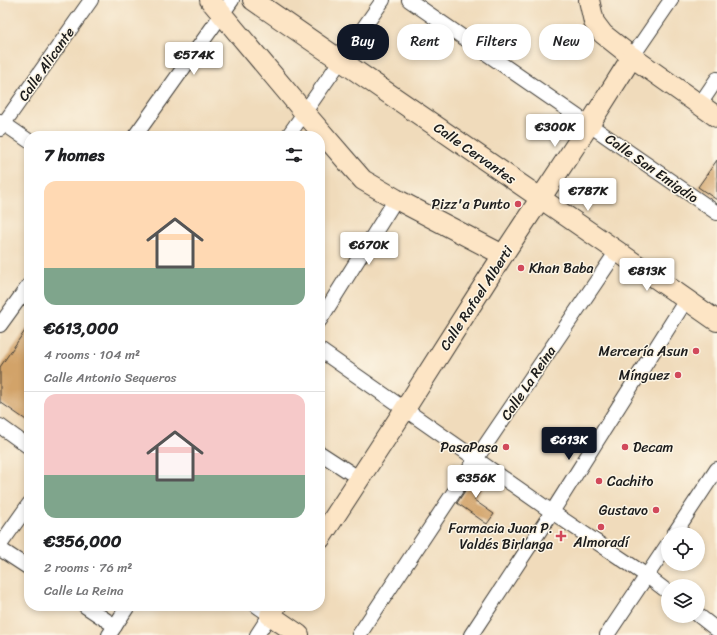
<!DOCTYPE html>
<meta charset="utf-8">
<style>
:root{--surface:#fff;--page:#f6f6f6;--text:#202124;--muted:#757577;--line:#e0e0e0;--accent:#111827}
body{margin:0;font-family:Sriracha,sans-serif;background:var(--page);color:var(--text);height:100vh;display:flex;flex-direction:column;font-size:15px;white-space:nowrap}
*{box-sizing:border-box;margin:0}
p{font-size:13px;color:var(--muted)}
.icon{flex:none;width:22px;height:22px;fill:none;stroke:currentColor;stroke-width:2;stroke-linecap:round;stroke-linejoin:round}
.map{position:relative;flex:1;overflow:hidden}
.details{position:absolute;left:24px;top:131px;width:301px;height:480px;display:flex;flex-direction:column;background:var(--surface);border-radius:16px;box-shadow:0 2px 6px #0003}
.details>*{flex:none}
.hud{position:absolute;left:337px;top:24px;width:320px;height:36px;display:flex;gap:8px}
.fabs{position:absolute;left:661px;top:527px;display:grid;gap:8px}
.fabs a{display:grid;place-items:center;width:44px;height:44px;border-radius:50%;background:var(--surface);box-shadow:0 2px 6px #0003;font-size:20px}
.price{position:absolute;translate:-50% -34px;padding:0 9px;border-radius:4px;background:#fff;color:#222;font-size:13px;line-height:26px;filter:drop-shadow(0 1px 2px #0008)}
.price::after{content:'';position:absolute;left:50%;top:24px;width:12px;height:9px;margin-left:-6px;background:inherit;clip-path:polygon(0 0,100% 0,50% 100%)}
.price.selected{background:var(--accent);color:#fff}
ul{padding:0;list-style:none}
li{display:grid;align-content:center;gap:8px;height:212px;padding:0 20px}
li+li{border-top:1px solid var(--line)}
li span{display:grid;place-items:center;height:124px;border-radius:12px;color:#555}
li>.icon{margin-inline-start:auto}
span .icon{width:72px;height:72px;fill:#fffc;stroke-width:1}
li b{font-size:17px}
h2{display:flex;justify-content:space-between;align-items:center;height:48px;padding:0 20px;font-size:17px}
.pill{padding:0 14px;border-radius:16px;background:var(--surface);box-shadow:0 2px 6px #0003;font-size:14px;line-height:36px}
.pill.selected{background:var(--accent);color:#fff}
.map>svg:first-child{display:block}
.building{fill:#d2a369}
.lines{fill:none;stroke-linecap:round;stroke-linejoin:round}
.street-casing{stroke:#3c3934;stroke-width:16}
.secondary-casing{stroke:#3c3934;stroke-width:22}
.street{stroke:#fff;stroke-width:14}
.secondary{stroke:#fde5c5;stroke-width:20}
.poi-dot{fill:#d1495b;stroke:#fcf5e5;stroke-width:1.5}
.labels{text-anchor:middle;stroke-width:3;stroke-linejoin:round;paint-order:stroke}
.street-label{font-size:14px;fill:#1c1c1c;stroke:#fcf5e5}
.poi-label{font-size:14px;fill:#1c1c1c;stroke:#fcf5e5;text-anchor:end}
</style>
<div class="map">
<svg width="717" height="635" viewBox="0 0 717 635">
<rect width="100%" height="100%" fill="#fcf5e5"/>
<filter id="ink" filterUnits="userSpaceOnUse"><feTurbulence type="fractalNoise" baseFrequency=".025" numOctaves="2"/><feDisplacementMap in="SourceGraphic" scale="8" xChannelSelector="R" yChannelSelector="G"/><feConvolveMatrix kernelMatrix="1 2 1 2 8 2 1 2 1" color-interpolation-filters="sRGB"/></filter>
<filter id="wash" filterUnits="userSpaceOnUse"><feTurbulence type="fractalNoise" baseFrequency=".012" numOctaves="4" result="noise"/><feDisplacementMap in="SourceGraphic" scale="16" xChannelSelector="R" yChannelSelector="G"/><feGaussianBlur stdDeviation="0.9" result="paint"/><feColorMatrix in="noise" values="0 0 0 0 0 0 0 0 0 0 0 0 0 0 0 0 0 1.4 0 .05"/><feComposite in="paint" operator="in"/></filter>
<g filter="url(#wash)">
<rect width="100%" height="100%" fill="#f0dbbb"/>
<g id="blocks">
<g class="building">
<path d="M717,160V200L698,187Z"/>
<path d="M29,325V422L0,402V367Z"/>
<path d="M478,471L489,478L474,500L494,514L487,524L457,503Z"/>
</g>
</g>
</g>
<g filter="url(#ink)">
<use href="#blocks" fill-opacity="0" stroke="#3c3934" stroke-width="1"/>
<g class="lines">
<defs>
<g id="street">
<path d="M409,0L717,213"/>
<path d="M632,57L671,0"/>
<path d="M700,104L717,79"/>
<path d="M0,121L29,141"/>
<path d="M0,129L91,0"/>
<path d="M135,136L232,0"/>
<path d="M288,136L383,0"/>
<path d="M320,320L396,199"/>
<path d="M0,325L29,285"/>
<path d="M320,350L552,512L647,576L668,592"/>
<path d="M0,426L29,447"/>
<path d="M320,453L360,479"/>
<path d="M674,534L717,469"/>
<path d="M0,545L29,504"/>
<path d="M0,549L29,568"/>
<path d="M85,606L115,626"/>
<path d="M698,615L717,630"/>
<path d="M109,635L128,606"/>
<path d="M257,635L270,615L257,606"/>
<path d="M359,635L476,459L617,251"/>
<path d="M471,635L552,512L686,300"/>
<path d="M607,635L668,544"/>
</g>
<g id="secondary">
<path d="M210,0L304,112L349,164L363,180L396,199L503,255"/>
<path d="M253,0L617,251L717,321"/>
<path d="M589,0L594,22L603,34L632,57L717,117"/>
<path d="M320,539L405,409L503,255L589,125L632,57"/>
<path d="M276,606L270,615L299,635"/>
</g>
</defs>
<use href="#street" class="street-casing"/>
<use href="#secondary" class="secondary-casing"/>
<use href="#street" class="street"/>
<use href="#secondary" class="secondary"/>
</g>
</g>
<g class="poi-dot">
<circle cx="518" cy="204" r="4"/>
<circle cx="521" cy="268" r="4"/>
<circle cx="696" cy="351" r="4"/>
<circle cx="678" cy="375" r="4"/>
<circle cx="506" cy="447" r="4"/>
<circle cx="625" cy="447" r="4"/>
<circle cx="599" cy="481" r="4"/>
<circle cx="656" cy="510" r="4"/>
<circle cx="601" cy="527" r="4"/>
<path d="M559 530h4v4h4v4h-4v4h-4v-4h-4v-4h4z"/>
</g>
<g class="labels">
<g class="street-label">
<text transform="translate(46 64) rotate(-55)" y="5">Calle Alicante</text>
<text transform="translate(475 153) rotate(35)" y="5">Calle Cervantes</text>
<text transform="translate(652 168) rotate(35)" y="5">Calle San Emigdio</text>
<text transform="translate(476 298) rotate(-57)" y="5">Calle Rafael Alberti</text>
<text transform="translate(528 383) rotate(-56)" y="5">Calle La Reina</text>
</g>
<g class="poi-label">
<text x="510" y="209">Pizz'a Punto</text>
<text x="529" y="273" text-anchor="start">Khan Baba</text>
<text x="688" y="356">Mercería Asun</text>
<text x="670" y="380">Mínguez</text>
<text x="498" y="452">PasaPasa</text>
<text x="633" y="452" text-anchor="start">Decam</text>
<text x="607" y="486" text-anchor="start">Cachito</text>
<text x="648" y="515">Gustavo</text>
<text x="553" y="533">Farmacia Juan P.<tspan x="553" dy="16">Valdés Birlanga</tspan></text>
<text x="601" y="547" text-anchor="middle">Almoradí</text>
</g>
</g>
</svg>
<div class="fabs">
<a><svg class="icon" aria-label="locate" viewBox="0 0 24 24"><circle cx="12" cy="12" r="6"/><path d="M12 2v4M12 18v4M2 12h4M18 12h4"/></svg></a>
<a><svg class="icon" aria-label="layers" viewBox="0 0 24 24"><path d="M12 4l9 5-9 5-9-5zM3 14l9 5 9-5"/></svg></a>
</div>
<b class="price" style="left:194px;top:76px">€574K</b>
<b class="price" style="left:555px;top:148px">€300K</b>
<b class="price" style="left:588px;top:212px">€787K</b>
<b class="price" style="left:369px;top:266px">€670K</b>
<b class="price" style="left:647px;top:292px">€813K</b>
<b class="price selected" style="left:569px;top:461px">€613K</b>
<b class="price" style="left:476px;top:499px">€356K</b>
<div class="hud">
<a class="pill selected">Buy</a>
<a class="pill">Rent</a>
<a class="pill">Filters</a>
<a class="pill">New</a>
</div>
<section class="details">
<h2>7 homes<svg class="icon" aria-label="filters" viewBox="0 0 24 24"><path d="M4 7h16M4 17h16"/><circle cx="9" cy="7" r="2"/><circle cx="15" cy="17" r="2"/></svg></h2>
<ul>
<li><span style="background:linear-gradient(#ffd9b3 70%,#7fa58c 0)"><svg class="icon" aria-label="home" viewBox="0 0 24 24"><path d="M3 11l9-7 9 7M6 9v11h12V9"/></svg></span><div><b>€613,000</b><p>4 rooms · 104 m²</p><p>Calle Antonio Sequeros</p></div></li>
<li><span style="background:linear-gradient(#f6c9c9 65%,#7fa58c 0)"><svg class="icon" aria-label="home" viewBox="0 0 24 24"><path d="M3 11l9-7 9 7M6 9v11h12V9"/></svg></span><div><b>€356,000</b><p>2 rooms · 76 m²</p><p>Calle La Reina</p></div></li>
</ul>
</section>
</div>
